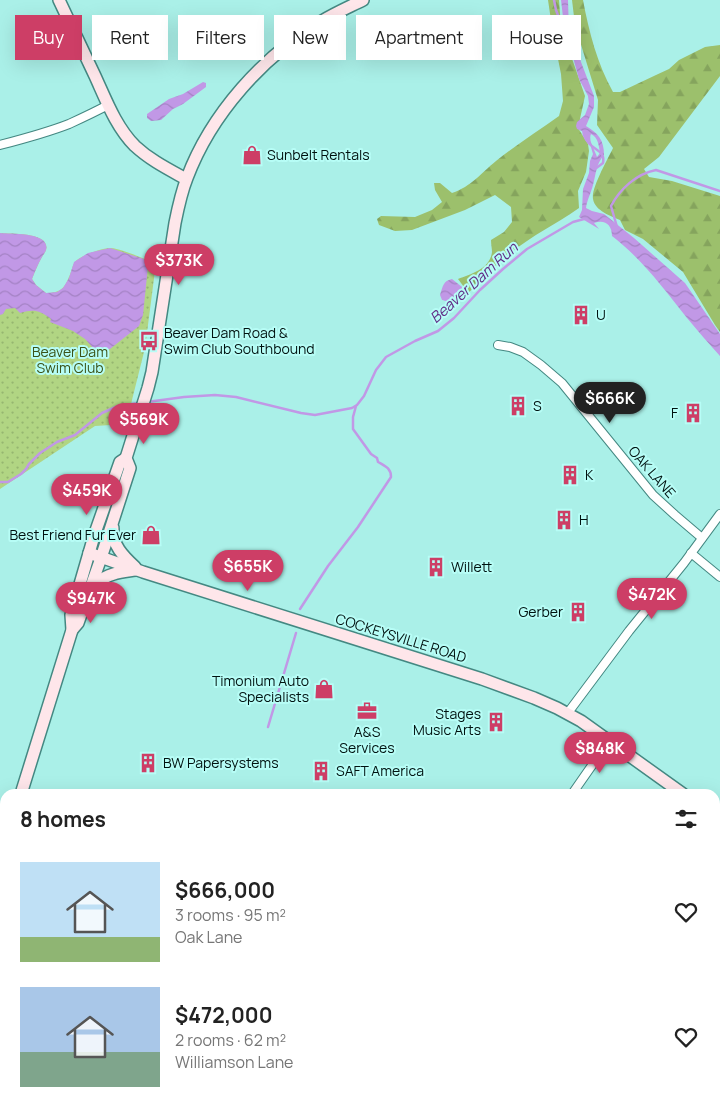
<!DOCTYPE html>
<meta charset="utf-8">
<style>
:root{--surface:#fff;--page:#f2f2f2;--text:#222;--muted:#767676;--accent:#cd3e66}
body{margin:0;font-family:Manrope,sans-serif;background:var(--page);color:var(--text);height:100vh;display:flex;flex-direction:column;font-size:19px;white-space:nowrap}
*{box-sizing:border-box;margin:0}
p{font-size:16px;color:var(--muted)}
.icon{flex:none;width:28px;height:28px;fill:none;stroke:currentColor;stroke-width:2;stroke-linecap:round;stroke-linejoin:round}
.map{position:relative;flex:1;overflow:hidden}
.drawer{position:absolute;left:0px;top:789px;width:720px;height:321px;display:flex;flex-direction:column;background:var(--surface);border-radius:15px 15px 0 0;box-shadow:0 5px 20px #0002}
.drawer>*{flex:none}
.banner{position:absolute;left:15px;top:15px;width:690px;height:45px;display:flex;gap:10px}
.price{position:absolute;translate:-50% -42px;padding:0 11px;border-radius:18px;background:var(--accent);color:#fff;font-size:16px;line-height:32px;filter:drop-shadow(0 1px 2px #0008)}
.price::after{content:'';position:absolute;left:50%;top:30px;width:15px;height:11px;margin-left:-8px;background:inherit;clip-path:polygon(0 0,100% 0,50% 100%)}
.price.on{background:#222;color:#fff}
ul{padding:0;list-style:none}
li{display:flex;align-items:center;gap:15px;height:125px;padding:0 20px}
li span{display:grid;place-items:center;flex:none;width:140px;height:100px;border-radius:0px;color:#555}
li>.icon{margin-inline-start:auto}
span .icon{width:60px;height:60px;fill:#fffc;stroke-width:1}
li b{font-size:21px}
h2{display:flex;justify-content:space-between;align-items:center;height:60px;padding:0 20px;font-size:21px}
.pill{padding:0 18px;border-radius:0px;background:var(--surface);box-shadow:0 5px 20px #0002;font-size:18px;line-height:45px}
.pill.on{background:var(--accent);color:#fff}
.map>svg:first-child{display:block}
.grass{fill:url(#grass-dots)}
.forest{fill:url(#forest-firs)}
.water{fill:url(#water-waves);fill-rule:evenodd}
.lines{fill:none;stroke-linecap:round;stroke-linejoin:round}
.stream{stroke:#c198e6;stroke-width:2.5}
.street-casing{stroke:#448882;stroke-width:10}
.secondary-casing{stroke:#448882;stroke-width:14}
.street{stroke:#fff;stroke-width:8}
.secondary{stroke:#fee6ea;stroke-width:11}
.tram{stroke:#18312f;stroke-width:1}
.labels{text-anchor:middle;stroke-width:4;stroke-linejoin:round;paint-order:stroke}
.poi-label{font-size:14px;fill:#001210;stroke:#b7fdf6;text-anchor:start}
.park-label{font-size:14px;fill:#3b5217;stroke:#b7fdf6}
.street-label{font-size:14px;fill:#001210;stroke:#b7fdf6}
.water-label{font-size:15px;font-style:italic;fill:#612c87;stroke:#b7fdf6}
</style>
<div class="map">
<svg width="720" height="1109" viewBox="0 0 720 1109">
<defs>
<pattern id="grass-dots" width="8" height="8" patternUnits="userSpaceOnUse" patternTransform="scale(1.25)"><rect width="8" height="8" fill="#b1d583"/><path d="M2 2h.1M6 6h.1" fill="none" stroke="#96b670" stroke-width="1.8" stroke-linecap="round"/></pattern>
<pattern id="forest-firs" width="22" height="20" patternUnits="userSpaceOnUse" patternTransform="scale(1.25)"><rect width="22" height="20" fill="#9cc06c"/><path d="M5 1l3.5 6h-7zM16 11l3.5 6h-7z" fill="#85a45d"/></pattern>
<pattern id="water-waves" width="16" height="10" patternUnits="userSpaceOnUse" patternTransform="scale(1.25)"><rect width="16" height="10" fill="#c198e6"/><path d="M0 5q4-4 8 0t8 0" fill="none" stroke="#a482c4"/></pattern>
</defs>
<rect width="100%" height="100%" fill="#aaf0e8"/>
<path class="grass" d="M0,233C11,234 51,232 46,250C45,253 43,255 42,257C38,264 35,271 32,279L36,285L46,293C64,293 66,285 72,269C72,268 74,263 75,262C80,256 103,247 111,248C122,249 144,259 156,263L145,348L126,424L95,426L0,489Z"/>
<g class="forest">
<path d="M548,0H559L561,27L585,96L578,128L588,144L589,151L586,172L578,191L579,208C557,224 532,235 511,253C495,266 481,281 466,295L464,287L458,279C471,274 490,269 492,252C492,249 491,244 491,240L504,232L512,222L511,207L495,195L465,210L412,230L395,231L379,225L377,219L381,216L415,217L432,210L442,202L435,190L434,183H440L452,193C472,186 480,174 496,161C516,145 538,131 559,116L563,101L561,74L553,34Z"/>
<path d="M572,0H583C589,32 597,63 613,92H620L656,75L669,69L679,60L705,47L720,45V76L659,157L644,169L649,177L672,181L720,196V332L715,325L683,272L643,239L625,230L620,220C611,216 595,211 593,199C591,188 608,159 613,148L597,125L598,100L575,25Z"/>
</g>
<g class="water">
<path d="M561,0H568L569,34L577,46L581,62L594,96V107L586,126C598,133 604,140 604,155C596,164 596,174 593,185C591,193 587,200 586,208L592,211L604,214L634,238L685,283L720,334V356C709,344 698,331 687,318C664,289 642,259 612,236C612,225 605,219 594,223L599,229L579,217L582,210L583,189L589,173L590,161L593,154L590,144L583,136L582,131L577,129L576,126L577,122L585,115L589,104L588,96L579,79L571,50L565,34ZM591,134C598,137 599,146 600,153L597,157C595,150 588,141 591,134Z"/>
<path d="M203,82L206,83V87L183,104L173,109L161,120L151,121L147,118V114L169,99L183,94Z"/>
<path d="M0,233C11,234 51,232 46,250C45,253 43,255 42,257C38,264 35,271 32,279L36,285L46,293L57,292L63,288L69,278L74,262L88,253L110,248L144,259L148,266L143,315L139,326L110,349L103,351L95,350L85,339L73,331L50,322L51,319C39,310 34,309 20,313L15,308L6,309L3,314L0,315Z"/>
<path d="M452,279L462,287C462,294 458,301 450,302C450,302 442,300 442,300L440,295C443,286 443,281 452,279Z"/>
</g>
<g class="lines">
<g class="stream">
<path d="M554,0L556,10L565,34"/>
<path d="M584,135C589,151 606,148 603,163L595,169"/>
<path d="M617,227L611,206C620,189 636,174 656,170L720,191"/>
<path d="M147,402L184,397L215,395L236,397L301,413L315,415L352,408L357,405L364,396L376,370L386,357L415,341L438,331L454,318L480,290L503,269L527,249L573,222L584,219"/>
<path d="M0,482H8L21,474L26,469L29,464L40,453L57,442L75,435L102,413L118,406L139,403"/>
<path d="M300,609L328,566L358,527L391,477C391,468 385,466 378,462L377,458L371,454L353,429V417L356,406"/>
<path d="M268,727L296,633"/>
<path d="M715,958L720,947"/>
<path d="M561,1109L564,1105"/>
</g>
<defs>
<g id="street">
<path d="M0,145C23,139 46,133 69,124C82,118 95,112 108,105"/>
<path d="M498,345L510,347L523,352L541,365L562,383L653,495L675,515L702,538"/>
<path d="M691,553L720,577"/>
<path d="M567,714L629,631L684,563L720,514"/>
<path d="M572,794L609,741"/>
<path d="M0,952L5,954"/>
<path d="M715,1061L720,1056"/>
</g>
<g id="secondary">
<path d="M59,0C71,25 83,51 95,76C106,100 116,127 135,146C150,160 168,169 186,179"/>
<path d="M113,528C111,544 124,557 135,567"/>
<path d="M89,553L143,572L482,679L534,698L557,708L581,721L683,794"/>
<path d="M92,593C94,590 96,585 99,582C108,573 123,572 135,570"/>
<path d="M72,630L78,623L101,558L130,468L126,458L148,388L152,372L175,223C178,208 181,193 187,178C211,114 263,56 322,21C335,13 349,7 363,0"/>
<path d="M21,794L72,630L71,615L94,536L120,462L126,458"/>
<path d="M715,817L720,820"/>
<path d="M0,864L5,848"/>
</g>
</defs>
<use href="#street" class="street-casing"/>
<use href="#secondary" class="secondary-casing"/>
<use href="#street" class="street"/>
<use href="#secondary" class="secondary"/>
<g class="tram">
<path d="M0,1053L5,1062"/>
<path d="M25,1105L28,1109"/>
</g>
</g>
<defs>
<symbol id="shop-bare" viewBox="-9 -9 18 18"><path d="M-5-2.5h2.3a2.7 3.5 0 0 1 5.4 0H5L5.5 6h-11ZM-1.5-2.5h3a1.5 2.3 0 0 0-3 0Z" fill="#cd3e66" stroke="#b7fdf6" stroke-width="2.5" paint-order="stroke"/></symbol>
<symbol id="building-bare" viewBox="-9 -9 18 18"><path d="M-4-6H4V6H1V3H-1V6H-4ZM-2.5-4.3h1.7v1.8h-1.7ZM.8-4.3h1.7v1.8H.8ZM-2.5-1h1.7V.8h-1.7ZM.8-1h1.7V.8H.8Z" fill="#cd3e66" stroke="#b7fdf6" stroke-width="2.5" paint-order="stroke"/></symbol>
<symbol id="bus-bare" viewBox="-9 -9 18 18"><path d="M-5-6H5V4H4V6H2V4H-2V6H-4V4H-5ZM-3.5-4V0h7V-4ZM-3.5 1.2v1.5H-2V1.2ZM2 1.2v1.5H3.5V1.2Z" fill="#cd3e66" stroke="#b7fdf6" stroke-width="2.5" paint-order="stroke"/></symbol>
<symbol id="office-bare" viewBox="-9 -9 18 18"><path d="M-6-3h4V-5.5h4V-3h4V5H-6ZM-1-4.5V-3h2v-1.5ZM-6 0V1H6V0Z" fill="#cd3e66" stroke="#b7fdf6" stroke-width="2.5" paint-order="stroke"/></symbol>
</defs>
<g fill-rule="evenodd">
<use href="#shop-bare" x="238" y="141" width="28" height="28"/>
<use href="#building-bare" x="567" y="301" width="28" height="28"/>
<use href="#bus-bare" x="135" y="327" width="28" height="28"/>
<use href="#building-bare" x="504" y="392" width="28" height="28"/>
<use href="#building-bare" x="679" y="399" width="28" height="28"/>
<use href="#building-bare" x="556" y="461" width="28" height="28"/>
<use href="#building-bare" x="550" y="506" width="28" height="28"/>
<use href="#shop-bare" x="137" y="521" width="28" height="28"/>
<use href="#building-bare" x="422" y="553" width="28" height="28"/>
<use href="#building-bare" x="564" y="598" width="28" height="28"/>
<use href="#shop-bare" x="310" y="675" width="28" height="28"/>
<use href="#office-bare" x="353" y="697" width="28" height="28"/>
<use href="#building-bare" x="482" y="708" width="28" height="28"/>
<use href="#building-bare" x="134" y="749" width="28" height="28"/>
<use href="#building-bare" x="307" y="757" width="28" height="28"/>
</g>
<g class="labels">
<g class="poi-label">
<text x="267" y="160">Sunbelt Rentals</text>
<text x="596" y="320">U</text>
<text x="164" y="338">Beaver Dam Road &amp;<tspan x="164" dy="16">Swim Club Southbound</tspan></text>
<text x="533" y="411">S</text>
<text x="678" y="418" text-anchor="end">F</text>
<text x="585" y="480">K</text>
<text x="579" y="525">H</text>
<text x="136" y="540" text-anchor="end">Best Friend Fur Ever</text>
<text x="451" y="572">Willett</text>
<text x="563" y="617" text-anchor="end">Gerber</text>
<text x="309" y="686" text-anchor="end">Timonium Auto<tspan x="309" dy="16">Specialists</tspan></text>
<text x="481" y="719" text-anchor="end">Stages<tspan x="481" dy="16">Music Arts</tspan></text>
<text x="367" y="737" text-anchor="middle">A&amp;S<tspan x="367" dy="16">Services</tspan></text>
<text x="163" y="768">BW Papersystems</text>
<text x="336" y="776">SAFT America</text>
</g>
<g class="park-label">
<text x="70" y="357">Beaver Dam<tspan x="70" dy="16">Swim Club</tspan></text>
</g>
<g class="street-label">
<text transform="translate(652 472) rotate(49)" y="5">OAK LANE</text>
<text transform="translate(401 638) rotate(17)" y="5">COCKEYSVILLE ROAD</text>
</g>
<g class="water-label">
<text transform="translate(474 283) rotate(-42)" y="5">Beaver Dam Run</text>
</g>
</g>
</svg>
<b class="price" style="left:179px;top:286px">$373K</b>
<b class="price on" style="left:610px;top:424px">$666K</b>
<b class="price" style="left:144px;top:445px">$569K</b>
<b class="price" style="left:87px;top:516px">$459K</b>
<b class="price" style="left:248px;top:592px">$655K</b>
<b class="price" style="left:652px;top:620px">$472K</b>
<b class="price" style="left:91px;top:624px">$947K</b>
<b class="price" style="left:600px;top:774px">$848K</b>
<div class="banner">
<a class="pill on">Buy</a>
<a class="pill">Rent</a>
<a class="pill">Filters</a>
<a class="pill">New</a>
<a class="pill">Apartment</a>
<a class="pill">House</a>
</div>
<section class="drawer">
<h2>8 homes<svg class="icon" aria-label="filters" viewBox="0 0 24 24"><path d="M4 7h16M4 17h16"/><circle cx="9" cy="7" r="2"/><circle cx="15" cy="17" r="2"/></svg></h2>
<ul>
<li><span style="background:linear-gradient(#bfe0f5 75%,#8fb573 0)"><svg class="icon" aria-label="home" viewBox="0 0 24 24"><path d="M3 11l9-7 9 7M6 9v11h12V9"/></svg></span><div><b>$666,000</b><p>3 rooms · 95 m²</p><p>Oak Lane</p></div><svg class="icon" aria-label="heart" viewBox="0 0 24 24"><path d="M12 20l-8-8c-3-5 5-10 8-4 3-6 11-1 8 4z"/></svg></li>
<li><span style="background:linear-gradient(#a9c7e8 65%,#7fa58c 0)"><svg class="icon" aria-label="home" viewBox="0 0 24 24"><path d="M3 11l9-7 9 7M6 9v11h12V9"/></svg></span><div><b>$472,000</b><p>2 rooms · 62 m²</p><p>Williamson Lane</p></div><svg class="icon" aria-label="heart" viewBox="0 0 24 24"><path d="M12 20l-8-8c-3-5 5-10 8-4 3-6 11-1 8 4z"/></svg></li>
</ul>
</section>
</div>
